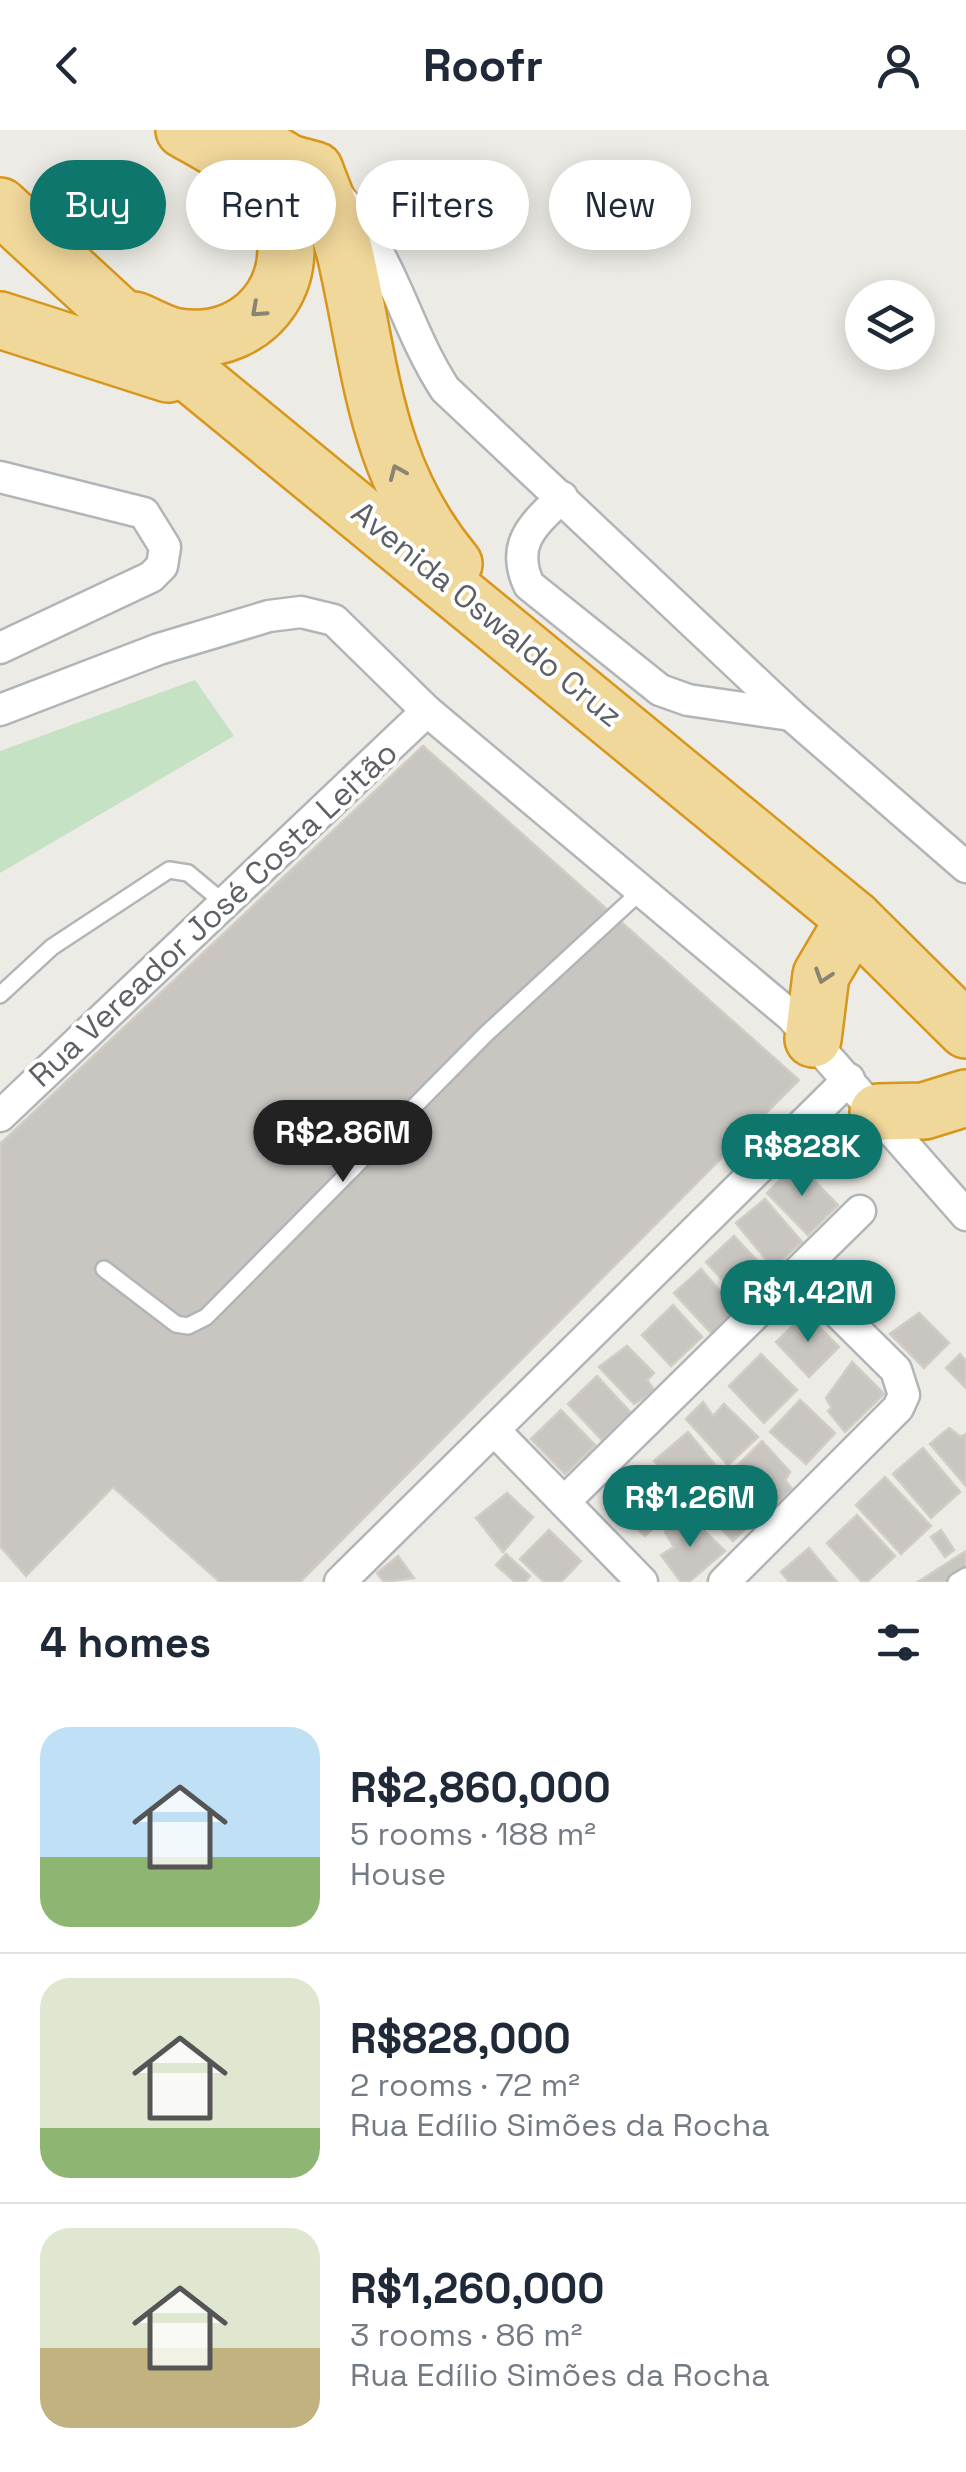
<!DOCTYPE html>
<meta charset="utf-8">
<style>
:root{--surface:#fff;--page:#f6f6f7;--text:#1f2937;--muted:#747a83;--line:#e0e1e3;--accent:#0f766e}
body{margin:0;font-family:"Space Grotesk",sans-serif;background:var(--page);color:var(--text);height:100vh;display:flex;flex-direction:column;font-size:38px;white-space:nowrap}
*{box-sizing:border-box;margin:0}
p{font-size:32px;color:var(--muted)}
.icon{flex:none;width:55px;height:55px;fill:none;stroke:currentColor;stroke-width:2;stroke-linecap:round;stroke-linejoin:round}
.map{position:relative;height:1452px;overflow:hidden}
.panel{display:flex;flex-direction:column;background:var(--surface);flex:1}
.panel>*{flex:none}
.guide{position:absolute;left:30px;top:30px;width:908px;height:90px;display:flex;gap:20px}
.buttons{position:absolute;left:845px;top:150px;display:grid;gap:20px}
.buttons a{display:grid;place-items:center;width:90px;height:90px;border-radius:50%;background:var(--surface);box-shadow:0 5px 25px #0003;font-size:50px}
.price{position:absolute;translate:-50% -85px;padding:0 22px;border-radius:35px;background:var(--accent);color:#fff;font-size:32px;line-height:65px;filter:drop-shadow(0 2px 5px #0008)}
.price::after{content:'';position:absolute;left:50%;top:60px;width:30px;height:22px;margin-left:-15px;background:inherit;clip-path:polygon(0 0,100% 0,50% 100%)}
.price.selected{background:#222;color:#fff}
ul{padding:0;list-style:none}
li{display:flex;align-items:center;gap:30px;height:250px;padding:0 40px}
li+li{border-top:2px solid var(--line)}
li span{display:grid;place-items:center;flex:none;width:280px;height:200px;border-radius:30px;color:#555}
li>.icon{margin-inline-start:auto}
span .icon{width:120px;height:120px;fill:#fffc;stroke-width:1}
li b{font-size:42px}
h2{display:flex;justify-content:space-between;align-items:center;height:120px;padding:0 40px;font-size:42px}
.chip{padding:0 35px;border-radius:45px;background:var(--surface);box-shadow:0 5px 25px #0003;font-size:35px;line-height:90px}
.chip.selected{background:var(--accent);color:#fff}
header{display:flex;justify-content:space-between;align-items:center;height:130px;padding:0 40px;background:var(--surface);font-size:45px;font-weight:600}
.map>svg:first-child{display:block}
.green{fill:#c6e2c5}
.building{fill:#c9c6c2;stroke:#d1cdc4;stroke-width:2.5}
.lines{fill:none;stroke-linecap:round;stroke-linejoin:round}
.lane-casing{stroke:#b2b5b8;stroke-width:20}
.street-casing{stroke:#b2b5b8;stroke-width:35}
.highway-casing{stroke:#d7961c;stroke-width:60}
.lane{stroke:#fff;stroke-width:15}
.street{stroke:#fff;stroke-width:30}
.highway{stroke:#f0d79a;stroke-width:55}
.oneway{stroke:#898474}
.labels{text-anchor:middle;stroke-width:8;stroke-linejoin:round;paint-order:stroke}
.street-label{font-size:32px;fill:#5d6064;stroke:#fff}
</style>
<header><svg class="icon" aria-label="back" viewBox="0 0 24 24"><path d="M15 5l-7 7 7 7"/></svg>Roofr<svg class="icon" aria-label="person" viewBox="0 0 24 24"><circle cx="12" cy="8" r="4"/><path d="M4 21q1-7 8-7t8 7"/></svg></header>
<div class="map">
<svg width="966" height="1452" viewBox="0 0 966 1452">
<rect width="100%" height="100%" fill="#edebe5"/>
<path class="green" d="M195,550L234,606L0,743V621Z"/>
<g class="building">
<path d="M423,616L799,950L300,1452H220L113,1357L26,1446L0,1416V1014Z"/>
<path d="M797,1033L838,1075L808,1105L767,1063Z"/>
<path d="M765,1069L802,1112L773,1138L736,1093Z"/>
<path d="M734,1106L769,1143L741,1170L706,1132Z"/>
<path d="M701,1139L737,1181L712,1204L674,1163Z"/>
<path d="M673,1175L702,1207L671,1236L642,1205Z"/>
<path d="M806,1183L839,1217L809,1247L776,1212Z"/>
<path d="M919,1183L949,1213L924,1238L890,1204Z"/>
<path d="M627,1216L654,1243L647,1250L655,1261L634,1274L599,1237Z"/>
<path d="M761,1224L797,1260L764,1293L729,1256Z"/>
<path d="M960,1224L966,1231V1258L946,1238Z"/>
<path d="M852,1232L884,1264L845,1302L828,1281L832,1278L826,1268Z"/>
<path d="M597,1246L631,1283L602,1310L568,1274Z"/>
<path d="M800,1270L835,1303L806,1334L770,1302Z"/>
<path d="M703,1272L713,1286L724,1274L758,1307L728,1335L686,1289Z"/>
<path d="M561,1280L595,1315L565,1344L531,1309Z"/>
<path d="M949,1298L961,1307L966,1304V1356L930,1314Z"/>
<path d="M688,1302L716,1336L682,1364L654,1331Z"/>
<path d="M762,1311L790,1342L785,1350L792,1359L774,1377L735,1338Z"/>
<path d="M923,1318L960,1362L931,1388L893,1344Z"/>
<path d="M645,1340L678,1372L645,1406L612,1374Z"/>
<path d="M730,1346L764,1380L733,1411L705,1382L714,1373L709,1366Z"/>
<path d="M885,1347L931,1396L901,1424L856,1375Z"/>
<path d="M507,1363L533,1387L503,1422L476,1388Z"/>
<path d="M688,1385L725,1421L689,1452H681L661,1425L674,1417L665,1402Z"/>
<path d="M857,1385L895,1426L867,1452H862L827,1413Z"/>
<path d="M549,1400L581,1431L561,1452H544L520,1429Z"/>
<path d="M941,1400L954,1420L945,1427L931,1407Z"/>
<path d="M809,1418L837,1452H789L781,1442Z"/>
<path d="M966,1421V1452H918Z"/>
<path d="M506,1424L530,1446L525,1452H515L496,1435Z"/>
<path d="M398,1426L414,1448L384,1452L377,1443Z"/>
</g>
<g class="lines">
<defs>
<g id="lane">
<path d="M0,865L52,817L169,740L188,743L224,773"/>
<path d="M104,1139L176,1194L188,1196L206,1187L486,904L641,761"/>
<path d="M956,1452L966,1446"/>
</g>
<g id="street">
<path d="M340,68C396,132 402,192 445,259L791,585L966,737"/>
<path d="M0,347L144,383L165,417L162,436L151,447L0,518"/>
<path d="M562,367C533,395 510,414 529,455L660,560L688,570L791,585"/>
<path d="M0,580L159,519L269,486L301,482L334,490L427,581L791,886L966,1085"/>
<path d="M0,986L427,581"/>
<path d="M494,1300L642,1452"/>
<path d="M565,1371L860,1081"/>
<path d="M340,1452L849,949"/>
<path d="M724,1452L898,1278L904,1265L896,1240L798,1143"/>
</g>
<g id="highway">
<path d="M235,0L289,33L315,40C325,68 339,97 346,127C372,242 375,339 454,434"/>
<path d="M0,76L116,183L854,789L966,900"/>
<path d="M0,190L168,244"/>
<path d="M134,190C148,195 164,205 178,207C261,220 315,137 269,66C250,35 215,17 184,0"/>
<path d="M813,909L821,845L854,789"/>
<path d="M878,982L924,981L966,968"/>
</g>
</defs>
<use href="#lane" class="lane-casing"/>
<use href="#street" class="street-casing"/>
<use href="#highway" class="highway-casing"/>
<use href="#lane" class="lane"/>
<use href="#street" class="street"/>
<use href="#highway" class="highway"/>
</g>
<defs><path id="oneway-chevron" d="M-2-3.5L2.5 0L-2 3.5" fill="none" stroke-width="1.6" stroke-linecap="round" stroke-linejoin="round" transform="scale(2.5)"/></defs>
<g class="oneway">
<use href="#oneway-chevron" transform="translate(258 180) rotate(138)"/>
<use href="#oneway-chevron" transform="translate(397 342) rotate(-113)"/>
<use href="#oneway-chevron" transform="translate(823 846) rotate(108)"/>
</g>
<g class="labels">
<g class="street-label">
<text transform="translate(487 484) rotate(39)" y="11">Avenida Oswaldo Cruz</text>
<text transform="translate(213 784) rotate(-43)" y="11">Rua Vereador José Costa Leitão</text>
</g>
</g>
</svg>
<div class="buttons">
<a><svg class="icon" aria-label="layers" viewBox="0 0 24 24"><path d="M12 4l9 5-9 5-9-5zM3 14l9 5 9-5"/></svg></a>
</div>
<b class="price selected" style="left:343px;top:1055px">R$2.86M</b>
<b class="price" style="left:802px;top:1069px">R$828K</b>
<b class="price" style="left:808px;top:1215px">R$1.42M</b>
<b class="price" style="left:690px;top:1420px">R$1.26M</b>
<div class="guide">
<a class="chip selected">Buy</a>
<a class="chip">Rent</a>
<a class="chip">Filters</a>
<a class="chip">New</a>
</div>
</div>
<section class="panel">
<h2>4 homes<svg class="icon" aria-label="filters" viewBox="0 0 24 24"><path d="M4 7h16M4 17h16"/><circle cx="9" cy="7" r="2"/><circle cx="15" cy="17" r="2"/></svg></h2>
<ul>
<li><span style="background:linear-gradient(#bfe0f5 65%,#8fb573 0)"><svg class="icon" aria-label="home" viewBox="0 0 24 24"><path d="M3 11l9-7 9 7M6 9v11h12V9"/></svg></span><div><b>R$2,860,000</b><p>5 rooms · 188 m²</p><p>House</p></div></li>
<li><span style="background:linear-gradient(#dfe7d0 75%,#8fb573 0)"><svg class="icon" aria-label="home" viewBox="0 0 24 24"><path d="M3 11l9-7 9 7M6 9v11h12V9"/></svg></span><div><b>R$828,000</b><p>2 rooms · 72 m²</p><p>Rua Edílio Simões da Rocha</p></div></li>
<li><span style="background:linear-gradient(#dfe7d0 60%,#c2b280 0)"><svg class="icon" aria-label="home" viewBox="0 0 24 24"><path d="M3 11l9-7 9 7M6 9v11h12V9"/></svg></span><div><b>R$1,260,000</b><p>3 rooms · 86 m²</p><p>Rua Edílio Simões da Rocha</p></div></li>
</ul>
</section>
